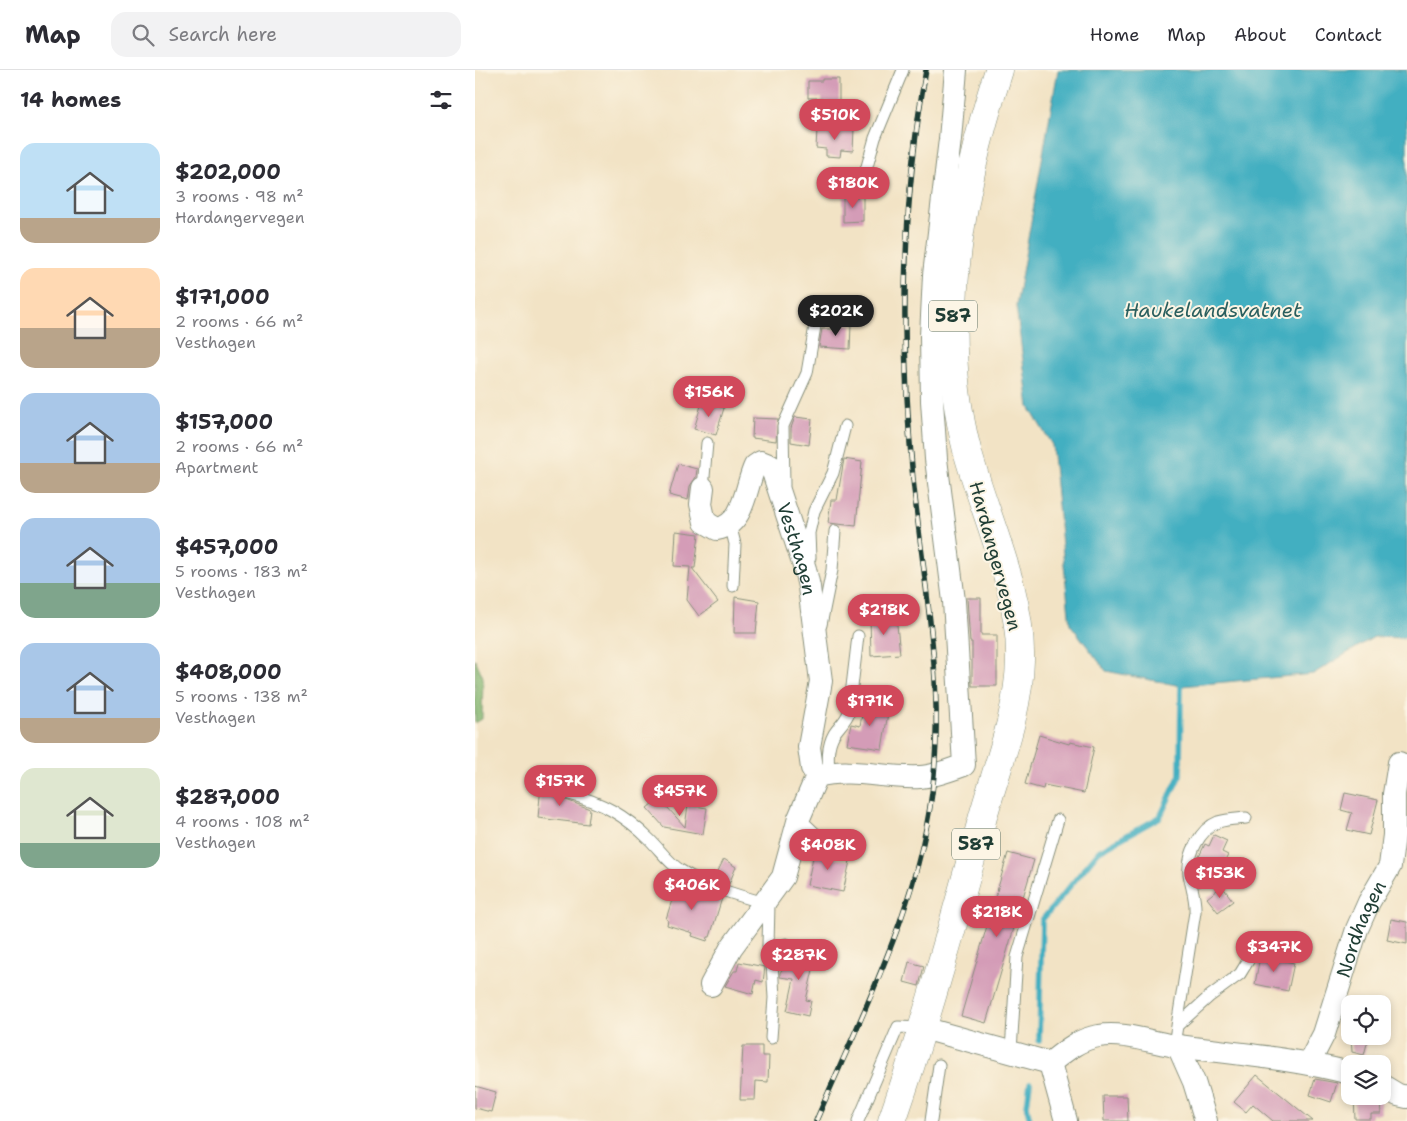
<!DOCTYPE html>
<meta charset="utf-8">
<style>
:root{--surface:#fff;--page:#f2f2f3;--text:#2b2b33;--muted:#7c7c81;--line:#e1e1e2;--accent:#d1495b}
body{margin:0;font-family:"Shantell Sans",sans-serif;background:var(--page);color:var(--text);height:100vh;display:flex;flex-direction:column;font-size:19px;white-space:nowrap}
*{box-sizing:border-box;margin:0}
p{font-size:16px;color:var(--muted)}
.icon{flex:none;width:28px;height:28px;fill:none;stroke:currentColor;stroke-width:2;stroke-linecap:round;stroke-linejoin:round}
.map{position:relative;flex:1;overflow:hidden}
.details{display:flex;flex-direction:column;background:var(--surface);width:475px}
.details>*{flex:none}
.buttons{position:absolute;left:866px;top:925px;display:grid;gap:10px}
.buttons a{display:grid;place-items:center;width:50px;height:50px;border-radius:10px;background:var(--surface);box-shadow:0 2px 8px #0003;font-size:25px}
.price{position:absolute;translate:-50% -42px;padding:0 11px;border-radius:18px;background:var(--accent);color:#fff;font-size:16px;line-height:32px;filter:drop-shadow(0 1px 2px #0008)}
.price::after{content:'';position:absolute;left:50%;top:30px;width:15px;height:11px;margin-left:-8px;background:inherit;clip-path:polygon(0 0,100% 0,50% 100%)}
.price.current{background:#222;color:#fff}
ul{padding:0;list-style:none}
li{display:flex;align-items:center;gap:15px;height:125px;padding:0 20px}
li span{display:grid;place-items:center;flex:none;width:140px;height:100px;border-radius:15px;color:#555}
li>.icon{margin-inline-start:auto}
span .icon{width:60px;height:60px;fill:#fffc;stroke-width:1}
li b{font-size:21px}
h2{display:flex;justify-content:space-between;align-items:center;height:60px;padding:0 20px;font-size:21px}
header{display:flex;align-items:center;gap:30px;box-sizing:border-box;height:70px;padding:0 25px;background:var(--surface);border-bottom:1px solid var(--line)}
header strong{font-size:24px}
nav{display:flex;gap:28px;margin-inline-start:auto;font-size:18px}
.search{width:350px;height:45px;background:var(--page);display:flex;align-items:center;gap:12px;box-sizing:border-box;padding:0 18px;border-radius:15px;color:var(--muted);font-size:19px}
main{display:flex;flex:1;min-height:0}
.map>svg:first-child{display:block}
.forest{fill:#84b671;stroke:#527a52}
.water{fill:#43afc1;stroke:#31767a}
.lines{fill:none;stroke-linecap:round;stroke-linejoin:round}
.stream{stroke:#43afc1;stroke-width:5.5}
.building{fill:#d49cb7}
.lane-casing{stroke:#88907c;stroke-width:13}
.street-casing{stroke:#88907c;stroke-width:24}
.primary-casing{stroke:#88907c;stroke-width:29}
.lane{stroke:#fff;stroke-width:11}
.street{stroke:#fff;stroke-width:22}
.primary{stroke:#fff;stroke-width:28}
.rail-casing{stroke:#1f3d34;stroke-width:5.5}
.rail{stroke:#fcf5e5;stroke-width:4;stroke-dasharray:11;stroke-linecap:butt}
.labels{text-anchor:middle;stroke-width:4;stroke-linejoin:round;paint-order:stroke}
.shield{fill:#fcf5e5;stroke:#617469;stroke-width:1}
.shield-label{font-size:18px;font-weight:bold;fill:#1f3d34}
.street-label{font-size:19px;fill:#1f3d34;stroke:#fcf5e5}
.water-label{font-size:20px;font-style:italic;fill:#2a5f5e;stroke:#fcf5e5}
</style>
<header>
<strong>Map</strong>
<div class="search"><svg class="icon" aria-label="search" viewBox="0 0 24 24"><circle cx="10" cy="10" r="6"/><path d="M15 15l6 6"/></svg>Search here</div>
<nav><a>Home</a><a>Map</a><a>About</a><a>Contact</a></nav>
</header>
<main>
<section class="details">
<h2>14 homes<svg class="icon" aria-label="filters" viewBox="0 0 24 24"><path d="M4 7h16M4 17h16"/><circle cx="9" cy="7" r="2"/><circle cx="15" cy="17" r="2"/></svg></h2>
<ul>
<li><span style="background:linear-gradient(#bfe0f5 75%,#b9a48a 0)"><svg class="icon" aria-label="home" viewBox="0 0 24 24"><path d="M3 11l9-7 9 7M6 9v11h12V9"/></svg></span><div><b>$202,000</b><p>3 rooms · 98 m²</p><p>Hardangervegen</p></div></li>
<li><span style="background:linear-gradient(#ffd9b3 60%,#b9a48a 0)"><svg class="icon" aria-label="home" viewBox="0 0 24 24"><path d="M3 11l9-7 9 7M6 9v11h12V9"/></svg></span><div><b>$171,000</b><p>2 rooms · 66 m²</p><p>Vesthagen</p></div></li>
<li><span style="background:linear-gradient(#a9c7e8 70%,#b9a48a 0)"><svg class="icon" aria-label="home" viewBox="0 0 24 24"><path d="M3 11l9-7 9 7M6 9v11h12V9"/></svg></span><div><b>$157,000</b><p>2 rooms · 66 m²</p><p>Apartment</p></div></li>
<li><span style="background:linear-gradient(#a9c7e8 65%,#7fa58c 0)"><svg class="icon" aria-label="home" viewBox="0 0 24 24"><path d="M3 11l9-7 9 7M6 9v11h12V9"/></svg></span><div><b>$457,000</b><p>5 rooms · 183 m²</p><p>Vesthagen</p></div></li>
<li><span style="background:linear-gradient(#a9c7e8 75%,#b9a48a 0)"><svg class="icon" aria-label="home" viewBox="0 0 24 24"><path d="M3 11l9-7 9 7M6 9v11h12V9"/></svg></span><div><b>$408,000</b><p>5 rooms · 138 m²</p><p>Vesthagen</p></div></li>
<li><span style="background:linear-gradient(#dfe7d0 75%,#7fa58c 0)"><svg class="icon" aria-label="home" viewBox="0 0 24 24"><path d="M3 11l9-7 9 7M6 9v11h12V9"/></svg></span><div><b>$287,000</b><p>4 rooms · 108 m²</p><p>Vesthagen</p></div></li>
</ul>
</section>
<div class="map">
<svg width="932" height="1051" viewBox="0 0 932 1051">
<rect width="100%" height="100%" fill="#fcf5e5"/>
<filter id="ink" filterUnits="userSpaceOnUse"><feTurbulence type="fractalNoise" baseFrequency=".02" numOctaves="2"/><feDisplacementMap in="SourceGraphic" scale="10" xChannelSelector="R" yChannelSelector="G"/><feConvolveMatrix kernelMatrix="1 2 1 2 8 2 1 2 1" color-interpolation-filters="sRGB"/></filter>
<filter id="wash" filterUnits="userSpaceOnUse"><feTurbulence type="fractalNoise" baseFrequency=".0096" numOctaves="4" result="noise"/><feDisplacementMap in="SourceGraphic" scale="20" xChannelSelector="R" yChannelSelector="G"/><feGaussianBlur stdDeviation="1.12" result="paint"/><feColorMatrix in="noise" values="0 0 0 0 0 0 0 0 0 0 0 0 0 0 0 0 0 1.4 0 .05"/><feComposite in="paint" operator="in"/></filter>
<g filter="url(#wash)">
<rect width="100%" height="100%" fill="#f2e3c5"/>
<path class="forest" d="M0,589L8,607L7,649L0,653Z"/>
<path class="water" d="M583,0H932V568L899,567L838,604L706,616L631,601L595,554L577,375L554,337L541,236Z"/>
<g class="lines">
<g class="stream">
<path d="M564,971L567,850L624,781L685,747L705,705L706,616"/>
<path d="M555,1051L552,1036L555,1013"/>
</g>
</g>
<g id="blocks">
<g class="building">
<path d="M347,9H364V32H347V28H333V11H347Z"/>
<path d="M359,57L379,58L378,81L366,80L365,87L351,86V79L341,78L342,59L359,60Z"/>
<path d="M368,127H388V151L368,152Z"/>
<path d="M362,254L376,255L375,279L344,277L347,259H361Z"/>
<path d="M227,332L249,338L241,365L219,359Z"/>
<path d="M320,347L337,349L334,375L316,372V358Z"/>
<path d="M278,348L303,349L301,371L277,368Z"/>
<path d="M369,389L387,392L381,456L353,453L356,430H362Z"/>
<path d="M203,394L222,399L221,407L215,416L213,430L194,425Z"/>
<path d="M201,461L224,464L220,498H217L243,532L224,546L212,530L215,497L199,496Z"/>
<path d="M260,527L284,531L281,563H259Z"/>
<path d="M492,528H506V565H522V616H497V572H495Z"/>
<path d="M421,545L425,584L396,586L395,547Z"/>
<path d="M389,633L414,637L407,679L372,674L376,654L385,656Z"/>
<path d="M564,665L594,674L595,672L619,677L609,723L569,715L568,719L550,714Z"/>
<path d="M66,715L84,717L83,727L115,739L113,754L63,748Z"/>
<path d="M870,723L903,730L894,765L872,760L877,743L866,740Z"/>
<path d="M184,728L210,757L213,735L232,738L228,764L189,757L172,738Z"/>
<path d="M739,765L752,771L747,782L753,785L742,808L734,804L725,817L722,805L724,799L721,798L722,791L730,774L734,776Z"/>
<path d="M340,778L360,782L358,788L375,791L368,822L332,815Z"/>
<path d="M533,783L559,790L511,953L486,946Z"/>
<path d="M249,789L261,797L254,814L239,809Z"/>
<path d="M192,812L241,828L239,825L247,828L235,867H233L232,871L217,866L218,863L192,855L193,850L191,849L197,830L188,826Z"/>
<path d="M747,816L758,831L743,842L732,828Z"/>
<path d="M916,849L932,852V874L912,870Z"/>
<path d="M316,882L341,887L331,930L336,931L333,946L312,941L319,909L305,907V903Z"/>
<path d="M785,886L819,893L813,921L780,914Z"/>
<path d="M264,892L290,897L288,912L281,910L278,924L250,916L259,901H262Z"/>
<path d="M434,892L449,896L444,916L429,912Z"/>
<path d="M876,966H894L889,985L877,982Z"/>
<path d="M268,976H287V986H294L293,1012L281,1011L280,1030H265Z"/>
<path d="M782,1005L838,1051H798L778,1034L771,1042L759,1032Z"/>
<path d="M840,1009L862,1013L856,1032L835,1025Z"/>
<path d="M0,1016L21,1022L16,1042L0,1038Z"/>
<path d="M628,1026H652L653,1051H629Z"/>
<path d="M879,1026H900L905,1030L906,1044H896V1049H880Z"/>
</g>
</g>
</g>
<g filter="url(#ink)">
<use href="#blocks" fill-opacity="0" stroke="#88907c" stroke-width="1"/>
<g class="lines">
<defs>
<g id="lane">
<path d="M386,118L400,68L428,0"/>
<path d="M309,415L308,356L332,303L340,256"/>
<path d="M228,418L232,373"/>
<path d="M255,454L260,474L258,516"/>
<path d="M335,488L334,463L339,441L358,403L370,356"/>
<path d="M346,555L357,500L360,461"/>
<path d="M354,703C353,690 352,676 359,664C364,656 371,651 374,642L383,566"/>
<path d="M94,724C127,732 151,746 175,770C185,780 193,792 205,800C230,816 261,825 290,833"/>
<path d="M324,748L345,768L359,775"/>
<path d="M294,833L293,876L297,892L299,928L296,968"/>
<path d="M297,892L304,890L311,874"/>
<path d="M703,955L735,926L765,904L776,886"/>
<path d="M699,975L720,842C721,829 716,817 714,804C712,785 725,759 743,752C752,749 762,749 771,748"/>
<path d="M536,981L542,887L583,750"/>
<path d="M383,1051L423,957L447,958"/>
<path d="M456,1051L464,995"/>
</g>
<g id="street">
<path id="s1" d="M228,418L226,434L230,452L242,459C270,454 270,417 280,396L286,392L296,396L330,499L334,517L346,611L334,677L337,698L342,706"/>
<path d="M236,915L256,878L308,807L324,748L342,706C377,697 410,709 445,707C460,706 475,700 489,695L479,531L461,389L457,331L456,266L459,205L475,69L481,0"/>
<path d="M448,958L575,993C590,981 604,969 624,966C646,962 672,971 695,975C755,983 816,988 875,1003"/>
<path d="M703,976L719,1012L731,1051"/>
<path d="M575,993L591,1051"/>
<path id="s2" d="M834,993L849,964L882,859L894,832L915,796L919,765V724L924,693"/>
<path d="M908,1016L923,1025L932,1027"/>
</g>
<path id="primary" d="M417,1051C452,950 480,847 509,743C523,694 544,642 545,590C547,521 510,447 492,380C460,255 485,120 524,0"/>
</defs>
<use href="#lane" class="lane-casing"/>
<use href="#street" class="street-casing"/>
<use href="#primary" class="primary-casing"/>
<use href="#lane" class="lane"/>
<use href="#street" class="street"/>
<use href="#primary" class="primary"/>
<defs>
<path id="rail" d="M341,1051C389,939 448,827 459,705C468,606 448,507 438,409C425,272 426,136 451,0"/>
</defs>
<use href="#rail" class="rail-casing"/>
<use href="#rail" class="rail"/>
</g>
</g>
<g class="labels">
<g class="shield">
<rect x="454" y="230.5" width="48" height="31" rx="4"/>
<rect x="477" y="758.5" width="48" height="31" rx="4"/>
</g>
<g class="shield-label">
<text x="478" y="252">587</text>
<text x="501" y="780">587</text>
</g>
<g class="street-label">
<text dy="7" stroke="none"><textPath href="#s1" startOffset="231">Vesthagen</textPath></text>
<text transform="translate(521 486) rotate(75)" y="7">Hardangervegen</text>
<text dy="7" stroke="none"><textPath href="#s2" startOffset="144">Nordhagen</textPath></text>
</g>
<g class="water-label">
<text x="738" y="247">Haukelandsvatnet</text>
</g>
</g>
</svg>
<div class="buttons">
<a><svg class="icon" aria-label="locate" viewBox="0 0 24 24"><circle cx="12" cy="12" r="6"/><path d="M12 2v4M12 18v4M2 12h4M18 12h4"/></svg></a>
<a><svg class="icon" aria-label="layers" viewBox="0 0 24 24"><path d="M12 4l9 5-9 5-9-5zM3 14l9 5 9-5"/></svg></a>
</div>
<b class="price" style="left:360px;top:71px">$510K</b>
<b class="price" style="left:378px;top:139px">$180K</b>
<b class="price current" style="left:361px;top:267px">$202K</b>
<b class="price" style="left:234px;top:348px">$156K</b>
<b class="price" style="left:409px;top:566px">$218K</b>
<b class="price" style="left:395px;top:657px">$171K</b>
<b class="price" style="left:85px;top:737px">$157K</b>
<b class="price" style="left:205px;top:747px">$457K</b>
<b class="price" style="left:353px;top:801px">$408K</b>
<b class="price" style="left:745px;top:829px">$153K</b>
<b class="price" style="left:217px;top:841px">$406K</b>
<b class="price" style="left:522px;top:868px">$218K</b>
<b class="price" style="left:799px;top:903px">$347K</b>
<b class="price" style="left:324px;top:911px">$287K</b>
</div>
</main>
